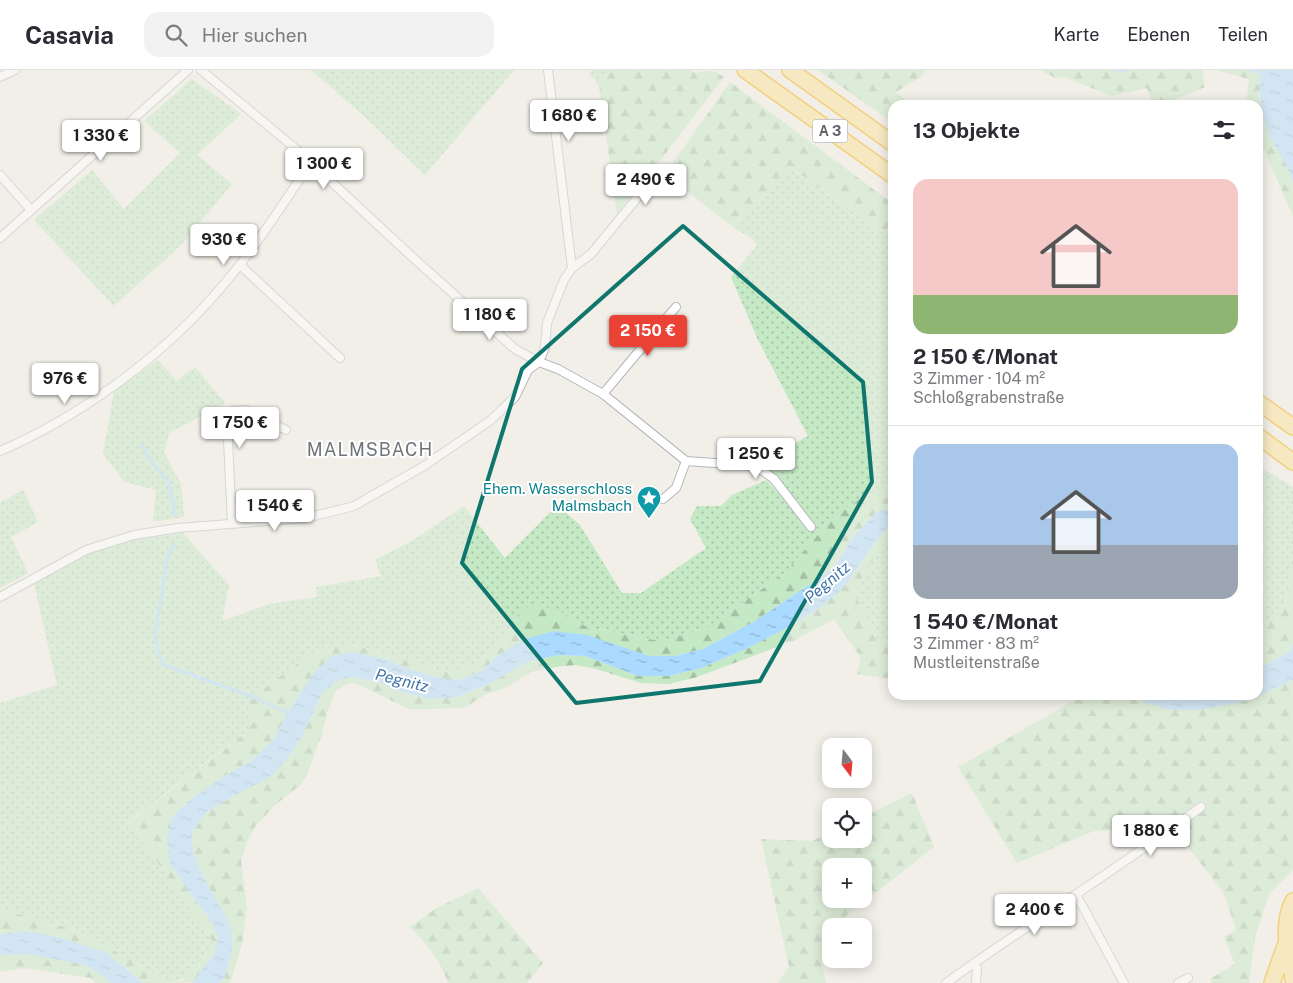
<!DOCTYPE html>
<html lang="de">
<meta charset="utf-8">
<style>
:root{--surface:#fff;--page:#f2f2f3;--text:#2b2b33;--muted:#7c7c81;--line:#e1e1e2;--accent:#ea4335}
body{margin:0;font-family:"Public Sans",sans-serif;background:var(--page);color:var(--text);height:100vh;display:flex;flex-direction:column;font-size:19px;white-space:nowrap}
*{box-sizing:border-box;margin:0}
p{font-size:16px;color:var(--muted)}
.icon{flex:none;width:28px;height:28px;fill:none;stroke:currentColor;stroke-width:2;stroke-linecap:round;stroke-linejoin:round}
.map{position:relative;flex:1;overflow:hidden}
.side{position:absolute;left:888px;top:30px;width:375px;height:600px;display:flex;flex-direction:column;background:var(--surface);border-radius:15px;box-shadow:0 2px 12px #0003}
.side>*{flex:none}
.needle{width:32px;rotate:164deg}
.fabs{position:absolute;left:822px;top:668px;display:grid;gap:10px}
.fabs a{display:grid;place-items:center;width:50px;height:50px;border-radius:10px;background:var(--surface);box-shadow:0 2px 12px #0003;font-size:25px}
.price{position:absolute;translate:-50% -42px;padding:0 11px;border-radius:5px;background:#fff;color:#222;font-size:16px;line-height:32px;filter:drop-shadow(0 1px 2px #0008)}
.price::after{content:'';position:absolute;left:50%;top:30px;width:15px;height:11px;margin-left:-8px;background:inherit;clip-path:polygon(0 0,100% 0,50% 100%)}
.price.selected{background:var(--accent);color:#fff}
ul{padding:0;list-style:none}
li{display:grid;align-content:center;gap:10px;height:265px;padding:0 25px}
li+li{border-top:1px solid var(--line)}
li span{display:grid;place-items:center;height:155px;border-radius:15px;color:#555}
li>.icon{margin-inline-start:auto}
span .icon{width:90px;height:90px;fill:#fffc;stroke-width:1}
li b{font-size:21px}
h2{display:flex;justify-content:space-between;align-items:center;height:60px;padding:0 25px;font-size:21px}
header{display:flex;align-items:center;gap:30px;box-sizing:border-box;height:70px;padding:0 25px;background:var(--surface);border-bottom:1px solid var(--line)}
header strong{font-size:24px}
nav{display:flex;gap:28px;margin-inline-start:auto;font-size:18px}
.search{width:350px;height:45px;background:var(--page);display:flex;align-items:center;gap:12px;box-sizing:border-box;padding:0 18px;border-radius:15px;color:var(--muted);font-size:19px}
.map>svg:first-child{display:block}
.grass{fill:url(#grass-dots)}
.forest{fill:url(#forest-firs);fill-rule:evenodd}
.water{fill:url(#water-ripples)}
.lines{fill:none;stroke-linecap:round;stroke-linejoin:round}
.stream{stroke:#aadaff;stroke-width:3}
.minor-casing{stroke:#b5b8bc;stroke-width:10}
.motorway-casing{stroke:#f9ab00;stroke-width:18}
.minor{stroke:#fff;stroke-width:8}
.motorway{stroke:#fde293;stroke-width:15}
.marked{fill:none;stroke:#0f766e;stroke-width:4;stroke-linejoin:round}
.labels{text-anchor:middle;stroke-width:4;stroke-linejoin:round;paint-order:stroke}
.shield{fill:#fff;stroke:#8f9295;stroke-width:1}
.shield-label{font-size:14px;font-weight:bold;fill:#5f6368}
.culture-label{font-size:15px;fill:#0d838f;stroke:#fff;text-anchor:end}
.water-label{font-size:16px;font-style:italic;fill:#4174aa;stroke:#fff}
.quarter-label{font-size:18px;letter-spacing:1px;fill:#70757a;stroke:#fff}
</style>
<header>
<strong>Casavia</strong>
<div class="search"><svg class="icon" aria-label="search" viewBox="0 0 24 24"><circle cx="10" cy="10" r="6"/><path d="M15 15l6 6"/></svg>Hier suchen</div>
<nav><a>Karte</a><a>Ebenen</a><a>Teilen</a></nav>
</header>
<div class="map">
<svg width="1293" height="913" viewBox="0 0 1293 913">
<defs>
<pattern id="grass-dots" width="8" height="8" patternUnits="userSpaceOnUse" patternTransform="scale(1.25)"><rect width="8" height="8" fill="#c5e8c5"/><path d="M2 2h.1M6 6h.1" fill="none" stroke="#a3c0a4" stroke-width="1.8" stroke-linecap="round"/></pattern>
<pattern id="forest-firs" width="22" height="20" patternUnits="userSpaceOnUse" patternTransform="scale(1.25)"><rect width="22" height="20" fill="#c5e8c5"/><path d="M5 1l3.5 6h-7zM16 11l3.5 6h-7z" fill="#a3c0a4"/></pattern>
<pattern id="water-ripples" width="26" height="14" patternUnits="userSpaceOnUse" patternTransform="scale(1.25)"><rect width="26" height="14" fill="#aadaff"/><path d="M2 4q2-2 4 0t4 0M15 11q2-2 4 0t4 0" fill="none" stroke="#8eb4d2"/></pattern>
</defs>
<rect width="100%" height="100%" fill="#f1efe8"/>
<g class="grass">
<path d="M311,0H514L425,105L364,46Z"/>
<path d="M592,0H611L599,15L589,3Z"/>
<path d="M192,9L241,44L197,85L232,114L181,175L114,236L34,150L92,100L124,139L180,83L144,51Z"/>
<path d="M789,97L892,169V414L863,427L849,436L827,454L785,503L705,559L660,571L587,557L561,542L519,543L506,569L476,594L457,601H443L358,576L127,753L151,783L213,872C200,894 195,909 168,913L140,895L76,860L0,839V633L57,615L34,513L87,484L133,470L183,463L229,515L222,551L269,534L317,527L316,517L381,506L375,490L412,471L464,436L505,488L557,435L580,455L622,523H641L706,478L690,449L697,436H721L732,425L766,410L816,460L784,416L778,408L758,393L808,366L758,270L731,207L757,175L751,168L736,159Z"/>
<path d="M158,290L177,311L195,297L225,333L169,363L164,382L181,414L184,447L153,452L156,420L124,412L103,384L114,321Z"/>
<path d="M1258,396L1293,417V497L1285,534L1258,562Z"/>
<path d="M23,420L38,452L11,467L28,503L0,518V433Z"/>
<path d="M892,465V569L878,572L854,522C869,503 872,482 892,465Z"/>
</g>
<g class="forest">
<path d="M611,0H691L695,3C707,0 714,0 724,7L652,101L617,143L599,15Z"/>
<path d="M818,0H926L922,6L896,22L912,35H892V52Z"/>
<path d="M1040,0H1202L1205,17L1161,35H1153L1147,18L1112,26L1064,7L1055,8Z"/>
<path d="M1216,0H1263L1259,26L1270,66L1290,100L1293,112V146L1258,66V35H1246L1249,9Z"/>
<path d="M730,12L892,133V169L790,97L736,159L665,104Z"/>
<path d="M892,414V437L876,443L854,466L837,493L821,507L755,551L703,579L673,586H649L628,579L500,584L483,600L459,610L435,607L403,597L385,589L311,607L288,642L273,670L251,691L229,703L192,728L172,747L170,793L188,821L208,846L218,867L214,884L194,912L170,913L182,911L198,898L213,872L151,783L127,754L249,660L248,631L321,576H358L443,601H457L476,594L506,569L519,543L534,533L561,542L587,557L660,571L705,559L785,503L827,454L849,436L863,427Z"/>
<path d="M892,454V465C872,482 869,503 854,522L878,572L892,569V609L857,604L861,588L834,549L795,570L697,607L669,614L641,613L596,599L576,595L562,596L530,602L504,619L488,623L464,638L430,639H409L355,613L345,615L336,621L327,643L322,664L306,707L298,717L275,735L255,757L246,774L241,791L247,838L242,874L231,910L229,913H220L224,908L231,857L200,800L193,782L192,762L207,742L233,726L314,642L323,622L339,610L354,607L378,612L406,623L430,629L457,627L488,614L529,591L559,585L585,586L638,606H669L701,598L744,580L783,560L820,538L848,512L867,483L888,456Z"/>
<path d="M1293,497V575L1289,582L1258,599V562L1285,534Z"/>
<path d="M1293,610V800L1269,824L1255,868L1249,913H1212L1210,909L1235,894L1224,867L1236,860L1224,823L1173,758L1094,761L1017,793L958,697L1084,625H1136L1144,632L1249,630Z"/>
<path d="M912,723L934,777L846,846L848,856H831V883L821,891L826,913H778L789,897L761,769L812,771L831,762V769H864V747ZM831,796H864V829H831Z"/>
<path d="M478,818L543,893L527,913H448C440,889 427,875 410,857L436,838Z"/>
<path d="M0,839L76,860L140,895L168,913H143L107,883L58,867L27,861L0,864Z"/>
<path d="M28,883L85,895L102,905L111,913H96L91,908L24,898L0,902V885Z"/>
</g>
<g class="water">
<path d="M1263,0H1293V112C1288,94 1277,82 1270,66C1263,49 1255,17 1263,0Z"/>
<path d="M892,437V454L888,457L867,483L848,512L840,521L820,538L783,560L744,580L701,598L669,606H638L585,586L559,585L529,591L488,614L457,627L430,629L406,623L378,612L354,607L339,610L323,622L301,668L283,694L267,709L233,726L207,742L192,762L193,782L200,800L231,857L232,883L224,908L220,913H192L214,884L218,867L208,846L188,821L170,793L167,769L172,747L192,728L229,703L251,691L273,670L288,642L311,607L331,586L351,582L385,589L403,597L435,607L459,610L483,600L500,584L525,569L554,561L587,565L649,586H674L703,579L755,551L821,507L837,493L854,466L876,443Z"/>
<path d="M1293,575V610L1250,630L1199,640H1170L1144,632L1136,625H1258V599L1289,582Z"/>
<path d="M27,861L58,867L107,883L143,913H111L102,905L85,895L28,884L0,885V864Z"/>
</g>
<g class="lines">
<g class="stream">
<path d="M1117,0L1120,2L1125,0"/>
<path d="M1253,0L1265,4"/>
<path d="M141,374L156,398L169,412L175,444"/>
<path d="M174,475L167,489L155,568L162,594L248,625L289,643"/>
</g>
<defs>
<g id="minor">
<path d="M201,0L296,79L409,184L515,279L539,292L558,299L603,324L686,391L756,396L774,409L811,457"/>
<path d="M548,0L572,198"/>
<path d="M0,7L15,0"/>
<path d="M0,105L31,140"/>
<path d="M0,168L188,0"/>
<path d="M240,195L340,288"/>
<path d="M539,292L545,277L547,253L564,210L572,198L591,184L656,105"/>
<path d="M603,324L676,237"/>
<path d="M0,381C77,348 156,291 212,228C249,187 280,139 311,92"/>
<path d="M663,429L676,418L686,391"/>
<path d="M232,453L227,350L232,341L246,340L286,360"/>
<path d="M0,527L86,480L134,465L178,458L306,448L354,436L424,396L491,350L515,327L528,300L539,292"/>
<path d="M1076,826L1083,837L1124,913"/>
<path d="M974,893L977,898L976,913"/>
<path d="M946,913C1030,853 1118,799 1201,737"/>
<path d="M1178,913L1188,908"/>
</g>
<g id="motorway">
<path d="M745,0L892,105"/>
<path d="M790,0L892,73"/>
<path d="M1258,332L1293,357"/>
<path d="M1258,366L1293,392"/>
<path d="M1293,831C1281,854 1288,885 1293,909"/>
<path d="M1272,913L1285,876"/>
</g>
</defs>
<use href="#minor" class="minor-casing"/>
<use href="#motorway" class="motorway-casing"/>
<use href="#minor" class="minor"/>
<use href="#motorway" class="motorway"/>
</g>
<path d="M0 0H1293V913H0ZM683,156L863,312L872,412L760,611L576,633L462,493L522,299Z" fill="#f1efe8" fill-opacity=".55" fill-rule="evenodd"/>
<path class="marked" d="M683,156L863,312L872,412L760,611L576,633L462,493L522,299Z"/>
<defs>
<symbol id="sight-pin" viewBox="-11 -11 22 30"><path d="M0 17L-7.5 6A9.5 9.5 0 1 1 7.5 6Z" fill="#0f9aa8" stroke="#fff"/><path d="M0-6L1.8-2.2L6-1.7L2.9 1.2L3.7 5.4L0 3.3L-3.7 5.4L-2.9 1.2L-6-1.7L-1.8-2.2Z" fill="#fff"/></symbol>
</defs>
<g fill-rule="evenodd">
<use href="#sight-pin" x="635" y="414" width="28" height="38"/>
</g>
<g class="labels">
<rect class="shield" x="812.5" y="49.5" width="35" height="23" rx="4"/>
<g class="shield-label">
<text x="830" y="66">A 3</text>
</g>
<g class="culture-label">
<text x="632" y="424">Ehem. Wasserschloss<tspan x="632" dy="17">Malmsbach</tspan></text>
</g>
<g class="water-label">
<text transform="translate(827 512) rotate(-41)" y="6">Pegnitz</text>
<text transform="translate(402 610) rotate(14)" y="6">Pegnitz</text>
</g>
<g class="quarter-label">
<text x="370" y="386">MALMSBACH</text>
</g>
</g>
</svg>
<div class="fabs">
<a><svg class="needle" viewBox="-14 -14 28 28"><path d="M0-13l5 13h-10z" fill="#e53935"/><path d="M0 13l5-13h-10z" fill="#7c7c81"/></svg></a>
<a><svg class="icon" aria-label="locate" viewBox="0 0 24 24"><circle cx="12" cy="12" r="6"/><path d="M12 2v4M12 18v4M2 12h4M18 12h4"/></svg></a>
<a>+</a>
<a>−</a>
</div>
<b class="price" style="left:569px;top:72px">1 680 €</b>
<b class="price" style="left:101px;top:92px">1 330 €</b>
<b class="price" style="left:324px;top:120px">1 300 €</b>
<b class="price" style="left:646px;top:136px">2 490 €</b>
<b class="price" style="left:224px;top:196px">930 €</b>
<b class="price" style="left:490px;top:271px">1 180 €</b>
<b class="price selected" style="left:648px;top:287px">2 150 €</b>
<b class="price" style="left:65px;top:335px">976 €</b>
<b class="price" style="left:240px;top:379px">1 750 €</b>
<b class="price" style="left:756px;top:410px">1 250 €</b>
<b class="price" style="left:275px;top:462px">1 540 €</b>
<b class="price" style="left:1151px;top:787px">1 880 €</b>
<b class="price" style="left:1035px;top:866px">2 400 €</b>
<section class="side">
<h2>13 Objekte<svg class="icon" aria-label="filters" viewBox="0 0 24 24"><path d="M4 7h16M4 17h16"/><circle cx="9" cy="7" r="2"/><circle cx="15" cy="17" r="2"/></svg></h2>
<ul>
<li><span style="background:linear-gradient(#f6c9c9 75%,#8fb573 0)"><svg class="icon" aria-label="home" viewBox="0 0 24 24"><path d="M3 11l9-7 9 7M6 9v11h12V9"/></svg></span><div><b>2 150 €/Monat</b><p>3 Zimmer · 104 m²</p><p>Schloßgrabenstraße</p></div></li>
<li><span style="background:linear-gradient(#a9c7e8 65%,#9aa5b1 0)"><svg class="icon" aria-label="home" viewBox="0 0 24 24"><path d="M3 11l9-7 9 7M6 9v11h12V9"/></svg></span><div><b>1 540 €/Monat</b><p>3 Zimmer · 83 m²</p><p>Mustleitenstraße</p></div></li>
</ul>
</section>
</div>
